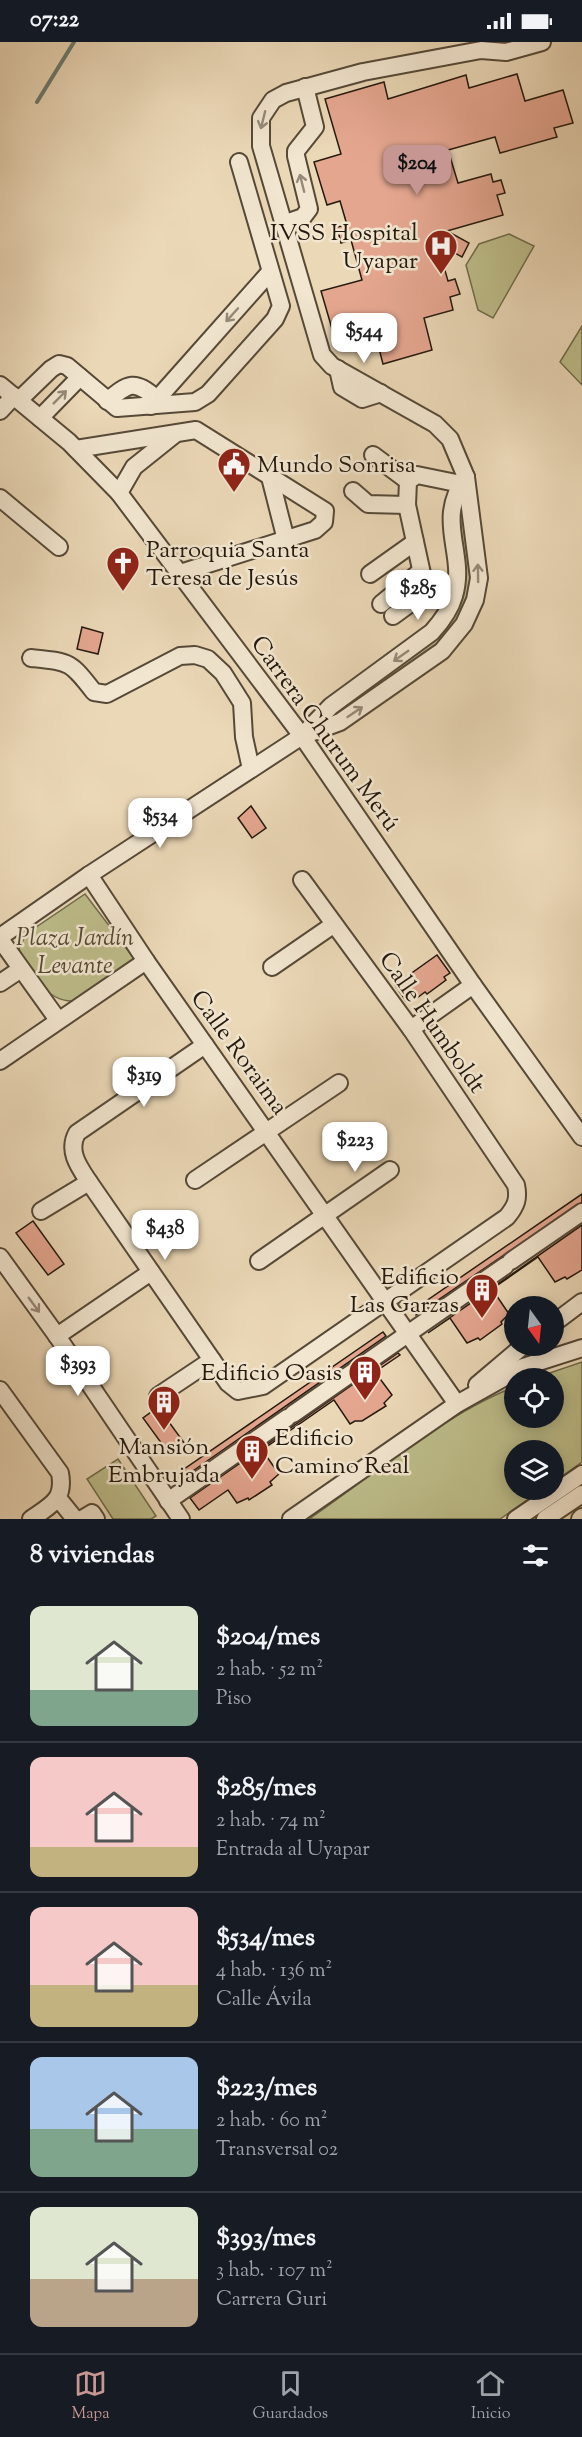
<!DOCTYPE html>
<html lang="es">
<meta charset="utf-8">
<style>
:root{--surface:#171b24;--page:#242831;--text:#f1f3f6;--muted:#9ea1a6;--line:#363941;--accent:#c59692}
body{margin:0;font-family:"Sorts Mill Goudy",serif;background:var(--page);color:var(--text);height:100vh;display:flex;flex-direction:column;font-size:22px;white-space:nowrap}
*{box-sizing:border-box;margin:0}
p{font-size:20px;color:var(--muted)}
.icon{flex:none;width:33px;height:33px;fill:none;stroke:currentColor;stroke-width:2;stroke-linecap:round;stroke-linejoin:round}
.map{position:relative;height:1477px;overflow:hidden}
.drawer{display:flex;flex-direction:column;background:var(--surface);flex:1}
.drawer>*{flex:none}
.needle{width:39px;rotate:165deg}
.buttons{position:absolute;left:504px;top:1254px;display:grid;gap:12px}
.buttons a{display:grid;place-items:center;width:60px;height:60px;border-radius:50%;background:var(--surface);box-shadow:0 3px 15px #0003;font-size:30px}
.price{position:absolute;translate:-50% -51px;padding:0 14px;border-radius:12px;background:#fff;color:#222;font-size:20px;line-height:39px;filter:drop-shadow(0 2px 3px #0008)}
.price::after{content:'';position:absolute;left:50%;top:36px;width:18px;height:14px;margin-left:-9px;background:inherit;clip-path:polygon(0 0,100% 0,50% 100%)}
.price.on{background:var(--accent);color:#111}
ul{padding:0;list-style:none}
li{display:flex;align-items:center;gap:18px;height:150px;padding:0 30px}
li+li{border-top:2px solid var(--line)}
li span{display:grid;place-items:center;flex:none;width:168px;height:120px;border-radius:12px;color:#555}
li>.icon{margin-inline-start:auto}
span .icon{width:72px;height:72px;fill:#fffc;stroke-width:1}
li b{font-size:26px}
h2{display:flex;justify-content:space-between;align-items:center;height:72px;padding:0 30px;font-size:26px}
.status{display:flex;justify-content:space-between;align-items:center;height:42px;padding:0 30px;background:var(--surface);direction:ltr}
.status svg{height:16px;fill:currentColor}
.tabs{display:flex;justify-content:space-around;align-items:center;height:84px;border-top:2px solid var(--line);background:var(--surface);font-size:16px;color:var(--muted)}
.tabs a{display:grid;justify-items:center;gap:3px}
.tabs .on{color:var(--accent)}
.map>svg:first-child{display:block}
.green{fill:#bdbd8a;stroke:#706b4c;stroke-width:1.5}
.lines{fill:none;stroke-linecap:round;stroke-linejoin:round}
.stream{stroke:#6a7970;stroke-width:4}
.building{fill:#e5a690;stroke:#24190e;stroke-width:1.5}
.minor-casing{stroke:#564938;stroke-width:20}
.minor{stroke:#f2e6d0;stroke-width:16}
.oneway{stroke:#958a79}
.labels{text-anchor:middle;stroke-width:5;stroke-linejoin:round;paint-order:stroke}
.poi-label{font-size:24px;fill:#24190e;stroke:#f2e6d0;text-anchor:end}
.street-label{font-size:24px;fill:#24190e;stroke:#f2e6d0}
.park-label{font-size:24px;font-style:italic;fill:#524a33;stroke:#f2e6d0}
</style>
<div class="status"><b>07:22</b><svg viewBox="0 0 49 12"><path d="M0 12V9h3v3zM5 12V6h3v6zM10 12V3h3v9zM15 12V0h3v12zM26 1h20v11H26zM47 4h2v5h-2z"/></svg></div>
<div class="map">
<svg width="582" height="1477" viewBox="0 0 582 1477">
<rect width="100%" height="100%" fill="#ebd8b7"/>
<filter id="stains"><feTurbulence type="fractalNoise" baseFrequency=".00333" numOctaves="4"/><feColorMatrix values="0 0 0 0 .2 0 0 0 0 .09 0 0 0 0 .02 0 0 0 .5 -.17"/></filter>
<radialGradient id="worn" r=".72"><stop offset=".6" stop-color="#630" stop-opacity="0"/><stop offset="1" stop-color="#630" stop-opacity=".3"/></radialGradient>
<g class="green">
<path d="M509,192L534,204L493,276L478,268L466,223L479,202Z"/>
<path d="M582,284V343L560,320Z"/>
<path d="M466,435L479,536L442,609L302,694L448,567L450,475Z"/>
<path d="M85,852L136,919L73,959C46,960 29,929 19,907L26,892Z"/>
<path d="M582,1320V1420L554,1440V1408H514V1448H542L500,1477H309C373,1433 443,1373 514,1345V1376H554V1336H535Z"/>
<path d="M118,1417L156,1474L151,1477H113L87,1437Z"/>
</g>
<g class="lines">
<path class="stream" d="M37,60L74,0"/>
</g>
<g class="building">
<path d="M517,32L525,59L563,48L573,81L554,86L557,95L500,111L495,95L448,108L458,141L491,132L493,140L501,138L505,151L497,153L503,173L447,189L469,201L462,215L437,201L448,239L455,237L460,252L450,255L453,268L424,276L432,308L383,322L374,287L335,297L321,249L362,238L351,198L341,201L337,185L347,183L340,159L327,163L314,120L341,112L325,57L384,40L388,57L466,33L469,46Z"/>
<path d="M82,585L103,591L98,612L77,607Z"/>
<path d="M251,764L266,786L252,796L238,776Z"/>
<path d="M437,913L450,931L444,935L446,938L427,952L425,950L417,956L414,953L406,959L395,943Z"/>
<path d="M582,1152V1160L416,1273L413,1268Z"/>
<path d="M33,1179L64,1222L48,1233L16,1191Z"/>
<path d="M582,1183V1228L567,1237L565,1235L555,1240L538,1215L492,1247L509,1272L501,1280L502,1282L480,1298L478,1296L467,1301L450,1276L428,1291Z"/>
<path d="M383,1290L386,1294L177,1440L174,1434Z"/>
<path d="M398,1311L400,1313L375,1330L392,1353L384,1361L386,1364L362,1379H355L350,1382L334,1358L262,1408L279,1432L270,1440L272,1443L249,1458L248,1456L237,1461L228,1448L199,1468L190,1456Z"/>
<path d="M158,1365L185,1402L170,1413L143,1376Z"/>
</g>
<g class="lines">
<defs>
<g id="minor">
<path d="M283,182L303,175L309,167L296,114V109L315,85L305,45"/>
<path d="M338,327L342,345L362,357L381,351"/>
<path d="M0,343L69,400L119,451L302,694L473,943L582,1095"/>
<path d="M19,358L51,327L59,322L67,324L117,366L195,360L208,352L275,277L281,264L239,120"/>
<path d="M107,359C129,341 134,337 157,357"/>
<path d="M151,364L270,230"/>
<path d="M0,369L14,354"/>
<path d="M40,376L80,335"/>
<path d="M76,407L196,388L325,469L324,480L315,488L180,531"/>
<path d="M373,413L408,439"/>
<path d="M270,435L286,498"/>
<path d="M353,449L368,462L407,463"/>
<path d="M119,451L134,425L174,393"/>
<path d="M0,456L59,505"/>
<path d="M370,532L415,500"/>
<path d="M381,562L421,529"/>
<path d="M393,574L426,550L407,463L408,439L417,433L461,442"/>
<path d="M31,616C70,620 70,619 94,650L107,652L180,614L195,613L208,617L223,631L242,661L244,695L251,727"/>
<path d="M302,694L340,680L442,609L464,582L475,558L479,536L466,435L450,397L435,382L332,324L322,313L261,104V76L273,58L286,51L363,30L481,8L506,10L542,0"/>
<path d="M89,833L146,919L457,1362"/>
<path d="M0,895L89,833L302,694L331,664L432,590C441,580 450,568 454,554C467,510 434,480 466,435"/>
<path d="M0,897L58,978"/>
<path d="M272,925L333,883"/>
<path d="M0,941L21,927"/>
<path d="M411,987L473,943"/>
<path d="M205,1003L77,1091C67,1109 79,1125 89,1140L228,1341L238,1349L263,1344L507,1175C516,1164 519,1157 516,1143L411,987L302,838"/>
<path d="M0,1019L146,919"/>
<path d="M195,1138L339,1041"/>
<path d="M41,1169L89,1140"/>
<path d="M0,1215L57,1294L181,1477"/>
<path d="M259,1219L390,1128"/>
<path d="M511,1219L582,1170"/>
<path d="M554,1281L582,1260"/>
<path d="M57,1294L151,1230"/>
<path d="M477,1343L523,1304"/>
<path d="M0,1348L60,1431C65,1458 51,1463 31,1477"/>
<path d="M158,1354L212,1318"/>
<path d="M293,1372L505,1224"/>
<path d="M58,1456L75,1477"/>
<path d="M168,1459L287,1376"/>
<path d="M82,1477L92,1471L96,1477"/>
<path d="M291,1477L457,1362L523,1325L582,1306"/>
<path d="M516,1477L582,1432"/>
<path d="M545,1477L582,1452"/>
<path d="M580,1477L582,1475"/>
</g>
</defs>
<use href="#minor" class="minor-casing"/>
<use href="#minor" class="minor"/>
</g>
<defs><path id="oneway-shaft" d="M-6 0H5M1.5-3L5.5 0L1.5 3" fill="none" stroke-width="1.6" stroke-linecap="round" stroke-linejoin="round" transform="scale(1.5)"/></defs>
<g class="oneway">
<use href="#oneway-shaft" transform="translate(263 78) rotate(104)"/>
<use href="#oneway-shaft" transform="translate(302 141) rotate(-104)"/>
<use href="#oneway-shaft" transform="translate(232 273) rotate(132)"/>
<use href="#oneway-shaft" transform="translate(60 355) rotate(-45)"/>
<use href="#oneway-shaft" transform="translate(478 531) rotate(-91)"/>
<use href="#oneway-shaft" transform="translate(401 614) rotate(145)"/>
<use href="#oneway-shaft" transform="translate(355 670) rotate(-34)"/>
<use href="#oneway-shaft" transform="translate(34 1263) rotate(54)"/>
</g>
<defs>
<symbol id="hospital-pin" viewBox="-11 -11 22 30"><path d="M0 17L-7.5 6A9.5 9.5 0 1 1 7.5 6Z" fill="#8f2418" stroke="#f2e6d0"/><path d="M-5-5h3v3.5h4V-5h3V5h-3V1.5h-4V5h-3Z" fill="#fff"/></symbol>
<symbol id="civic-pin" viewBox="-11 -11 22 30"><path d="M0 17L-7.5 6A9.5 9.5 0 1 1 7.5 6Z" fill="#8f2418" stroke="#f2e6d0"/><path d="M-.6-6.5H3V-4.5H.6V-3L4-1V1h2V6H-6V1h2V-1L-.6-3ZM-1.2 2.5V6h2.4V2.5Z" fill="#fff"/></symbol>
<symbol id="church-pin" viewBox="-11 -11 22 30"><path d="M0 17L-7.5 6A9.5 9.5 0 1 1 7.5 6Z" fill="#8f2418" stroke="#f2e6d0"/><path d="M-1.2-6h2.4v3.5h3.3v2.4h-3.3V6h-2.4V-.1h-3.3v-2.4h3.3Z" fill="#fff"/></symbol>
<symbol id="building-pin" viewBox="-11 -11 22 30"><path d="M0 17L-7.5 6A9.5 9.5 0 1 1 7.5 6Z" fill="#8f2418" stroke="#f2e6d0"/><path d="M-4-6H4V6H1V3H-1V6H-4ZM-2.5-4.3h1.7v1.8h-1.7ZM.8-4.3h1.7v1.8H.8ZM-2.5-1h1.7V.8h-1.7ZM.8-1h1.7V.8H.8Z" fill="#fff"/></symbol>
</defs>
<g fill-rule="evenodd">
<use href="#hospital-pin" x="422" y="185" width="38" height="52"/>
<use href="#civic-pin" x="215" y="403" width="38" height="52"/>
<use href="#church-pin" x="104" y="502" width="38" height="52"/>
<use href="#building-pin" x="463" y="1229" width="38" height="52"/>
<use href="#building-pin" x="346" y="1311" width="38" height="52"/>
<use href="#building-pin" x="145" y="1341" width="38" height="52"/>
<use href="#building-pin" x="233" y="1390" width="38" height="52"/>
</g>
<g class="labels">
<g class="poi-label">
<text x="418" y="198">IVSS Hospital<tspan x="418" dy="28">Uyapar</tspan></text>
<text x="257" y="430" text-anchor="start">Mundo Sonrisa</text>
<text x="146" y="515" text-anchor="start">Parroquia Santa<tspan x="146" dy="28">Teresa de Jesús</tspan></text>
<text x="459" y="1242">Edificio<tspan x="459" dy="28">Las Garzas</tspan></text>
<text x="342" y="1338">Edificio Oasis</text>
<text x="275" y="1403" text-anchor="start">Edificio<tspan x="275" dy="28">Camino Real</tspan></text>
<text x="164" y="1412" text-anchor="middle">Mansión<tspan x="164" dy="28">Embrujada</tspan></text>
</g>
<g class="street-label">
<text transform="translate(326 691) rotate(54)" y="8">Carrera Churum Merú</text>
<text transform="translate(433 980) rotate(55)" y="8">Calle Humboldt</text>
<text transform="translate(240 1010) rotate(54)" y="8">Calle Roraima</text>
</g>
<g class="park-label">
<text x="75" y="903">Plaza Jardín<tspan x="75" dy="28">Levante</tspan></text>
</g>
</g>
<rect width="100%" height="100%" filter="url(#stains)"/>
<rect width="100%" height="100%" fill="url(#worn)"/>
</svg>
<div class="buttons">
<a><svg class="needle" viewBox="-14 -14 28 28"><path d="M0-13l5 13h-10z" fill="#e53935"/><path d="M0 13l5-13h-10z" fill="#9ea1a6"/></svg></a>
<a><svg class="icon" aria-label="locate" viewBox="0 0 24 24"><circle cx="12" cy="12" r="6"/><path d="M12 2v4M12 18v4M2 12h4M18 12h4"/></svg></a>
<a><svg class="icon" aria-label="layers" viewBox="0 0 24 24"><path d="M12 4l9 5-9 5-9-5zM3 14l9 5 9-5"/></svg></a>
</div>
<b class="price on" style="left:417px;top:154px">$204</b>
<b class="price" style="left:364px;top:322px">$544</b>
<b class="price" style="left:418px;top:579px">$285</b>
<b class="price" style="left:160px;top:807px">$534</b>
<b class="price" style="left:144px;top:1066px">$319</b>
<b class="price" style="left:355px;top:1131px">$223</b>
<b class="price" style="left:165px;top:1219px">$438</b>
<b class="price" style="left:78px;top:1355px">$393</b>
</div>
<section class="drawer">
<h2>8 viviendas<svg class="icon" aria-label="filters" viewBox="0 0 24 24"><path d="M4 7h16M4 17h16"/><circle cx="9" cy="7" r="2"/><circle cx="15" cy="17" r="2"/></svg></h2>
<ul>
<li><span style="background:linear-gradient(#dfe7d0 70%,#7fa58c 0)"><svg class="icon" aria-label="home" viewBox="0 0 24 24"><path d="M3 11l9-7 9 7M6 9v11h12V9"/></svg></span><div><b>$204/mes</b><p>2 hab. · 52 m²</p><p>Piso</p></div></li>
<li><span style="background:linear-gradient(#f6c9c9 75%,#c2b280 0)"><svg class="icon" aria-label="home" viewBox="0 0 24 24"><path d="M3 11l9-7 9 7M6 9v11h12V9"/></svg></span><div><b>$285/mes</b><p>2 hab. · 74 m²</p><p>Entrada al Uyapar</p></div></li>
<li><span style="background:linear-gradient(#f6c9c9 65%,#c2b280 0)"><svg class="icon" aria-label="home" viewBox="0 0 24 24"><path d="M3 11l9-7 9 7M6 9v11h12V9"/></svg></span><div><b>$534/mes</b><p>4 hab. · 136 m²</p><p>Calle Ávila</p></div></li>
<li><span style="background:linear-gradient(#a9c7e8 60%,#7fa58c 0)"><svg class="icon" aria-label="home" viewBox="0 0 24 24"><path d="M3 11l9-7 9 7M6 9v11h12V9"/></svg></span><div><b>$223/mes</b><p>2 hab. · 60 m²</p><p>Transversal 02</p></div></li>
<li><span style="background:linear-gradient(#dfe7d0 60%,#b9a48a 0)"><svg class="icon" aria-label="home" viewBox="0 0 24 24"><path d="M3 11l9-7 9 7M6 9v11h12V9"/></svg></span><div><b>$393/mes</b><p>3 hab. · 107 m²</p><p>Carrera Guri</p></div></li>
</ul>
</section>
<nav class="tabs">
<a class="on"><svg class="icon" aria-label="map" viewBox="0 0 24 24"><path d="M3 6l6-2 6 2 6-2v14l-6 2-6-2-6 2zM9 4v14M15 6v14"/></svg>Mapa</a>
<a><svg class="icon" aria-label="saved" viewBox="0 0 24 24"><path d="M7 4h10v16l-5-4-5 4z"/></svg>Guardados</a>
<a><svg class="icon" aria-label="home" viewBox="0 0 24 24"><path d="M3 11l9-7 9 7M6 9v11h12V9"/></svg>Inicio</a>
</nav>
